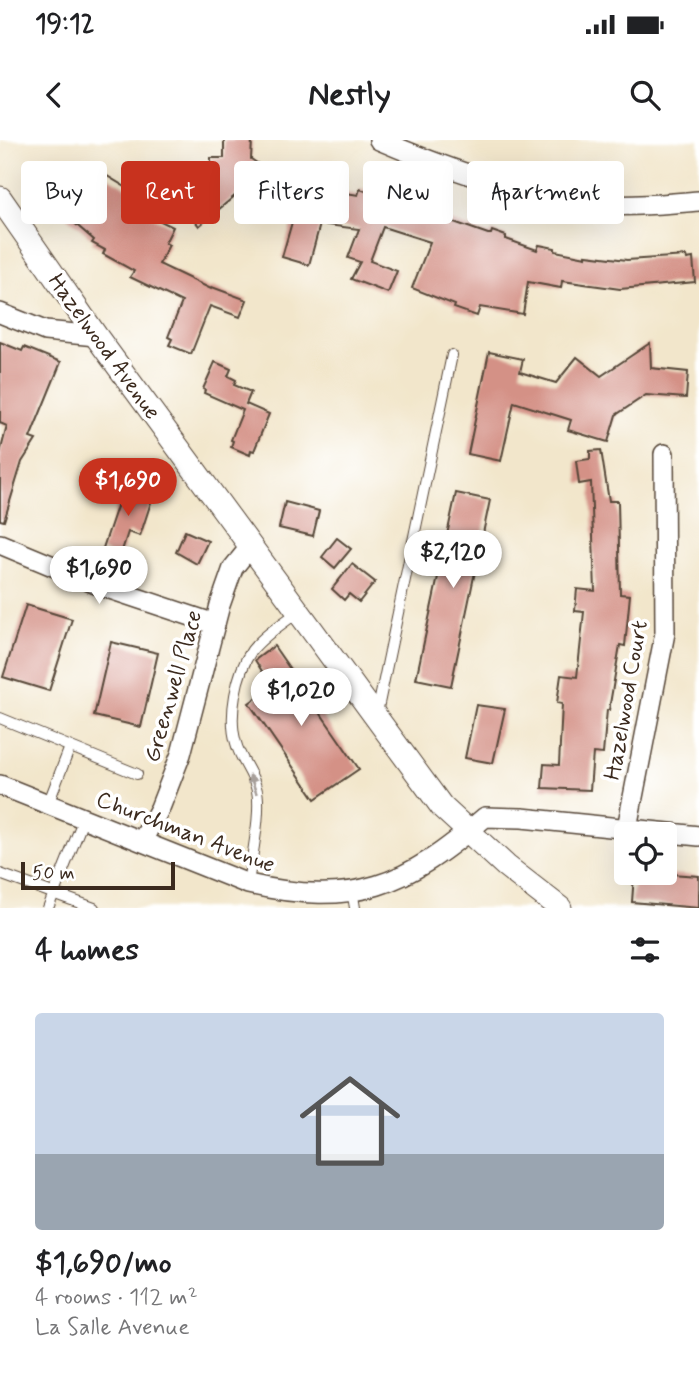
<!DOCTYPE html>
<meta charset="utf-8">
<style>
:root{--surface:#fff;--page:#f2f2f2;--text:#202124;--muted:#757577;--accent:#c8321e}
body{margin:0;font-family:Mynerve,sans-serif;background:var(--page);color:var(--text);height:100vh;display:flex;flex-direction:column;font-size:26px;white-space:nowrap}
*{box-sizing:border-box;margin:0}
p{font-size:23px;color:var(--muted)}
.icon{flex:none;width:38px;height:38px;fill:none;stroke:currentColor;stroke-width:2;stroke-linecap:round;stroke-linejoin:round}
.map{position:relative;height:768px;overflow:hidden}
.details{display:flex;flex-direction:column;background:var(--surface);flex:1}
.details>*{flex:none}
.top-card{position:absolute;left:21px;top:21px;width:658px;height:63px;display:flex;gap:14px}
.tools{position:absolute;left:614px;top:682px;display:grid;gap:14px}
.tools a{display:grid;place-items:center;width:63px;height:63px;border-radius:7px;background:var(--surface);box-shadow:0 7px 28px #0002;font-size:35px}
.scale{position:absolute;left:21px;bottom:18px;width:154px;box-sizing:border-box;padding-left:7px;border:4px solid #3b2a1e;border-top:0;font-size:19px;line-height:24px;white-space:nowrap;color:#3b2a1e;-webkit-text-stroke:5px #fff;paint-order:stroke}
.price{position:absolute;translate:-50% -60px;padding:0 16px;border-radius:24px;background:#fff;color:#222;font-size:23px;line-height:46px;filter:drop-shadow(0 2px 4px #0008)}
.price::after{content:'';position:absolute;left:50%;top:42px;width:21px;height:16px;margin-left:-10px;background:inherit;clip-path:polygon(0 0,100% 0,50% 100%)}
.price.current{background:var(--accent);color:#fff}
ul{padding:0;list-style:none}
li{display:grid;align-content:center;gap:14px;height:371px;padding:0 35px}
li span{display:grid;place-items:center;height:217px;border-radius:7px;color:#555}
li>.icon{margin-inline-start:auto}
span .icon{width:126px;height:126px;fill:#fffc;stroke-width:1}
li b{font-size:30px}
h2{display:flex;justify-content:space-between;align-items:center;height:84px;padding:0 35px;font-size:30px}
.tag{padding:0 24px;border-radius:7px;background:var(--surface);box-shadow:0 7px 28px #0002;font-size:24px;line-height:63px}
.tag.current{background:var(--accent);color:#fff}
.status{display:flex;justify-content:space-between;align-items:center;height:49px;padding:0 35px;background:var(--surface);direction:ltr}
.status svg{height:19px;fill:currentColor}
header{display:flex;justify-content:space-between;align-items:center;height:91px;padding:0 35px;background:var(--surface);font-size:32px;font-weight:700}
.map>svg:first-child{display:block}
.building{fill:#d49186}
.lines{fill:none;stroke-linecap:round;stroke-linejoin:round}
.service-casing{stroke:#564638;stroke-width:12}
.minor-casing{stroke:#564638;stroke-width:22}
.tertiary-casing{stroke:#564638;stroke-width:25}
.service{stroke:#fff;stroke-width:10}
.minor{stroke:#fff;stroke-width:19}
.tertiary{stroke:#fff;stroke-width:23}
.oneway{fill:#a79f9a}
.labels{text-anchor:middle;stroke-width:7;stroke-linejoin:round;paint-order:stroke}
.street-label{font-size:23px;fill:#3b2a1e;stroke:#fff}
</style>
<div class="status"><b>19:12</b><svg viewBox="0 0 49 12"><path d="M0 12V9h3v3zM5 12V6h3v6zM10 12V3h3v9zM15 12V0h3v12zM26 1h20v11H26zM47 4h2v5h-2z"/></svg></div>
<header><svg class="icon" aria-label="back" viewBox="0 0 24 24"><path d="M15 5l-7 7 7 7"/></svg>Nestly<svg class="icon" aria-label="search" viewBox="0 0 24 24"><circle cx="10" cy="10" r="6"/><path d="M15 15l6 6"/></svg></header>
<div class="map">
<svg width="699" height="768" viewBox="0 0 699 768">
<rect width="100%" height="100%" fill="#fff"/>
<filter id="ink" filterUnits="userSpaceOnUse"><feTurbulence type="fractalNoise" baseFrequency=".0143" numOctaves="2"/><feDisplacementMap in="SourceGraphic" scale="14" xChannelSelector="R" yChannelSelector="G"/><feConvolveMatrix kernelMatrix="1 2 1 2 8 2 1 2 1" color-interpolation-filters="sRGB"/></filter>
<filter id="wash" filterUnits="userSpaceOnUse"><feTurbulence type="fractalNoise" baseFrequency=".00686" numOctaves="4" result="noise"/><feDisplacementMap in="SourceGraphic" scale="28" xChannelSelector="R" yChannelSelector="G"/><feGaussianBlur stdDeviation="1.57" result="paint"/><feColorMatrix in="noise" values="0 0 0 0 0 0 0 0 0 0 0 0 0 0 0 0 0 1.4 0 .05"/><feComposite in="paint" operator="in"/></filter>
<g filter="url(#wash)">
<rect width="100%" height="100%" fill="#f2e6cb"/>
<g id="blocks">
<g class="building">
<path d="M224,0H252L251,19L290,45L311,48V44L327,47V50L358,55L360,49L488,94H491L492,91L506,96V99L537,110L539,105L555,108V111L586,117V115L627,120L686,116L687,119L693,118L695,142L620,149L562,141L561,148L528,142L523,174L480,167L477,176L454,168L455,165L412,148L430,102L383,87L370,121L397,131L388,153L351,139L360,122L348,118L359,89L320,84L309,125L282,117L292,82L243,49L199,86L183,66L199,53L191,36L211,23V18H224Z"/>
<path d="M75,28L95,45L102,33L137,54L130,66L173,87L165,103L169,105L159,124L211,149L212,147L247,160L240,177L210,166L191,214L169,205L172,199L168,197L182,162L130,137L134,131L103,114L105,110L92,103L94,100L57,68L64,58L56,51Z"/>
<path d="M0,202L22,211L24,207L61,222L30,298L36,300L22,322L4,381L0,380V313L7,286L0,283Z"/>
<path d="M650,203L651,228L688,232L686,258L646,255L616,275L608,302L568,290L571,280L514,262L501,321L468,314L489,212L523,219L520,232L556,243L577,217L601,236Z"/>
<path d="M215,222L231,229L228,236L236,240L234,245L251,252L246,264L269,274L254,311L251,310L250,315L231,307L233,301L231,300L243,270L204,253L205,250L203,249Z"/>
<path d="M601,310L609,361H618L620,454L630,455L625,506L620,505L609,570H607L603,614L593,613L590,650L542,648L544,624L559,625L562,564L557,563L561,535L577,537L584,472L575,471L577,449L595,451L591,342L579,344L576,321L590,319V311Z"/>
<path d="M137,344L155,350L140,396L128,392L120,417L102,411L124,346L135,349Z"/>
<path d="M456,353L490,360L451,546L416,539Z"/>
<path d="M285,362L319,371L313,396L279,388Z"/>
<path d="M185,391L208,401L197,424L176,412Z"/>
<path d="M337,398L351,409L335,428L322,417Z"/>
<path d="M352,424L375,442L359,462L349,454L344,460L332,449Z"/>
<path d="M26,465L72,479L49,551L3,537Z"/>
<path d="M111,502L158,513L141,587L94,576Z"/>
<path d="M274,506L359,629L315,659L249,563L272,547L255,520Z"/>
<path d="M476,565L505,569L493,623L465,618Z"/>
<path d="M656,733L699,736V768L632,762L634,735L655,738Z"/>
</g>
</g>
</g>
<g filter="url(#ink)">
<use href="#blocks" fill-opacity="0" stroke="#564638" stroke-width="2"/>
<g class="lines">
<defs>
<g id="service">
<path d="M377,573L452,215"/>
<path d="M0,578L137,634"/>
<path d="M48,664L70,607"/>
<path d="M0,734L94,768"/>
<path d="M248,744C251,719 263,669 256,647C252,632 240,619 236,603C228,577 236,533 252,510C264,495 282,484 298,472"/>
<path d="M353,756L355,768"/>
<path d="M48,768L84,678"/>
</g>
<g id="minor">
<path d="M379,0C449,30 530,59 607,65C638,67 669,63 699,61"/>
<path d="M0,173L45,191L96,196"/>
<path d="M0,404L101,446L215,484"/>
<path d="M0,645L248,744C355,768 406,746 485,677L522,678L699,696"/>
<path d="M627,688L665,493L664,314"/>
<path d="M142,701L160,668L181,614L220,465L233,428L250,407"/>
</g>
<path id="tertiary" d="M0,58L96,196L442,667L506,726L560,768"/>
</defs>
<use href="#service" class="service-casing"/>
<use href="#minor" class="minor-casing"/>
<use href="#tertiary" class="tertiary-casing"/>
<use href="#service" class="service"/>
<use href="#minor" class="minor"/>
<use href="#tertiary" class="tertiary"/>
</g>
<defs><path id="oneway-solid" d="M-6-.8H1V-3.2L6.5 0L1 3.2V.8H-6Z" transform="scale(1.75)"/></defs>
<use class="oneway" href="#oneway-solid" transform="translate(253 644) rotate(-110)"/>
</g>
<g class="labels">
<g class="street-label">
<text transform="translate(105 206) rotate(54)" y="8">Hazelwood Avenue</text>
<text transform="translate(172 546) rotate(-74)" y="8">Greenwell Place</text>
<text transform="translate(625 560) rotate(-80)" y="8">Hazelwood Court</text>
<text transform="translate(186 691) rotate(21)" y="8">Churchman Avenue</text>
</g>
</g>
</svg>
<div class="tools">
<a><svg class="icon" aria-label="locate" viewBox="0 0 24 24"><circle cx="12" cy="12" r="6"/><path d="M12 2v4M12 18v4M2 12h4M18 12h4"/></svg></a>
</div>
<div class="scale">50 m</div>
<b class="price current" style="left:128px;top:378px">$1,690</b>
<b class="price" style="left:453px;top:450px">$2,120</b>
<b class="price" style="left:99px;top:466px">$1,690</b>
<b class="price" style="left:301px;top:588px">$1,020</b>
<div class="top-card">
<a class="tag">Buy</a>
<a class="tag current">Rent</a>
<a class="tag">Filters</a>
<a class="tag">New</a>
<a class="tag">Apartment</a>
</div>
</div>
<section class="details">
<h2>4 homes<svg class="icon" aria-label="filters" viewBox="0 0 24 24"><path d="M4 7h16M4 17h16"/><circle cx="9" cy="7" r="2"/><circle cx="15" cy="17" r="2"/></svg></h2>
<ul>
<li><span style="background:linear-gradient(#c9d6e8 65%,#9aa5b1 0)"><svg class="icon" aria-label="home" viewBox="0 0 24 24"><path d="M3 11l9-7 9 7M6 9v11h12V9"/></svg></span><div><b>$1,690/mo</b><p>4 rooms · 112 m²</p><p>La Salle Avenue</p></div></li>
</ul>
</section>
